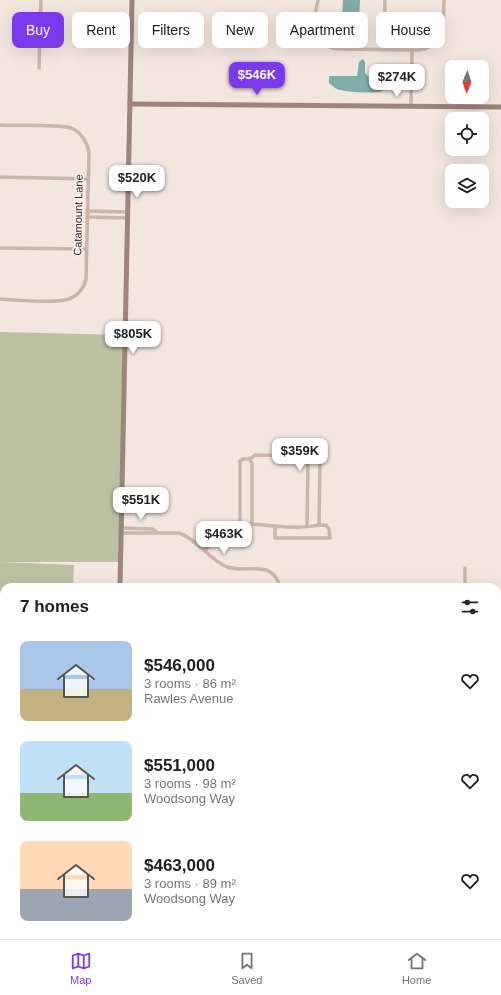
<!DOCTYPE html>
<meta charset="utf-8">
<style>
:root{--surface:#fff;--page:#f6f6f6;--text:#202124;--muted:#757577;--line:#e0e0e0;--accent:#7c3aed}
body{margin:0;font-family:Helvetica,sans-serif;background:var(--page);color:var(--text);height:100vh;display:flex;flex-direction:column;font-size:15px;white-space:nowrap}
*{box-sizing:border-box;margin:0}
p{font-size:13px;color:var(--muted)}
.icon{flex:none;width:22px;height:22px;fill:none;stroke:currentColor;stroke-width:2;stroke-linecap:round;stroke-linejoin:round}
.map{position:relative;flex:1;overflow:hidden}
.side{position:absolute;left:0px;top:583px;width:501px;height:356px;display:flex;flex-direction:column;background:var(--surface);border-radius:12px 12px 0 0;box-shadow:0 4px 16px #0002}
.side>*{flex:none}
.top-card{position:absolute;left:12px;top:12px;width:477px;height:36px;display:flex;gap:8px}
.needle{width:26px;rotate:182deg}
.buttons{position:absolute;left:445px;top:60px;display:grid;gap:8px}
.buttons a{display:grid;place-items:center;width:44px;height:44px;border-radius:8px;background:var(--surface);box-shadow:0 4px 16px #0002;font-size:20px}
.price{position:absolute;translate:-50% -34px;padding:0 9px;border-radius:8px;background:#fff;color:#222;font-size:13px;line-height:26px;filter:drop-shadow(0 1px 2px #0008)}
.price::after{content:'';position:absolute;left:50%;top:24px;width:12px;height:9px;margin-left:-6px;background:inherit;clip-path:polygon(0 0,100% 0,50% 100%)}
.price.on{background:var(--accent);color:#fff}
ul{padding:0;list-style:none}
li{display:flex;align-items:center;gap:12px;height:100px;padding:0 20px}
li span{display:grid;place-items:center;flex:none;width:112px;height:80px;border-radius:8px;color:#555}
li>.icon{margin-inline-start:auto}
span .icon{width:48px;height:48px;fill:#fffc;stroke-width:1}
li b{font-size:17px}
h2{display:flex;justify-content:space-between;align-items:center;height:48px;padding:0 20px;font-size:17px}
.pill{padding:0 14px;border-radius:8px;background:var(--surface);box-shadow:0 4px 16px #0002;font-size:14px;line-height:36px}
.pill.on{background:var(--accent);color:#fff}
.tab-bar{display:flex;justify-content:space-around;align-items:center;height:56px;border-top:1px solid var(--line);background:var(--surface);font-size:11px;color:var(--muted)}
.tab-bar a{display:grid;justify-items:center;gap:2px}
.tab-bar .on{color:var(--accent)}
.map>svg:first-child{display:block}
.green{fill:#bac0a0}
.water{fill:#7faea9}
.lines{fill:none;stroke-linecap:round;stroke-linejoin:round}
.street{stroke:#cab5ab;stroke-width:3.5}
.secondary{stroke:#9d847d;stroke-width:5}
.primary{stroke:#79625c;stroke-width:5.5}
.labels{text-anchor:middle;stroke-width:3.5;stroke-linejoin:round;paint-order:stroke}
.street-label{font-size:11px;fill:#382c2a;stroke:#f9f1ec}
</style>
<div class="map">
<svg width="501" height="939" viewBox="0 0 501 939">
<rect width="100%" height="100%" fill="#f2e6df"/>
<g class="green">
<path d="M0,332L125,335L121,562H0Z"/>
<path d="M0,562L74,565L73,587H4V709H0Z"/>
</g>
<g class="water">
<path d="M343,0H360L358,43L356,42L355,24L349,23L342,15Z"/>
<path d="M363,59L365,62V73L368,76L390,78C391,83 387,89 382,91C376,94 343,92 337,89C334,88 332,85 329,83V76H357L359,62Z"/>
</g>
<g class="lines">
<g class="street">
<path d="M318,0C313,22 309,45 338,49L417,50C447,47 443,23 444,0"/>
<path d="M384,50L385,0"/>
<path d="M39,68L41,0"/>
<path d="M411,106L412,50"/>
<path d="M0,125C16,126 58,124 71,128C81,132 87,142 89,152L86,279C84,288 78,296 69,299C55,304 16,300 0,299"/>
<path d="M0,177L88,179"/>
<path d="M87,211L128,212"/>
<path d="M87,217L128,218"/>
<path d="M0,248L86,249"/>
<path d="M250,459L255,455L299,456H305L308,460L307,526"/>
<path d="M308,460H319L320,463L319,525"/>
<path d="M240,525V461L243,459H250L252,464V524"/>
<path d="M121,528L152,529L156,531"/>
<path d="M121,533H179C197,539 210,560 227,567C246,574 273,558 280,587"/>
<path d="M205,550C237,514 249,526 292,527C304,528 314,525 326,525L329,529L330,538H275V527"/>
<path d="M465,587V568"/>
<path d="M497,598H501"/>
<path d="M497,665H501"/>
<path d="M0,716H4"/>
</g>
<g class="secondary">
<path d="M130,104L501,107"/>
<path d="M120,587L132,0"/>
<path d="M108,939V935"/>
<path d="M116,939L117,935"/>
</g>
<g class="primary">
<path d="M497,870L501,869"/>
<path d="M0,879H4"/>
<path d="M0,888H4"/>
</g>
</g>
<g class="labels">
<g class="street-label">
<text transform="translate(78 215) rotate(-89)" y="4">Catamount Lane</text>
</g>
</g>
</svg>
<div class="buttons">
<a><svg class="needle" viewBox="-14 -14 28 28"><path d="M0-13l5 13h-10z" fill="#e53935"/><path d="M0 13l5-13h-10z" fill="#757577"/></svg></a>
<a><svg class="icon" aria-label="locate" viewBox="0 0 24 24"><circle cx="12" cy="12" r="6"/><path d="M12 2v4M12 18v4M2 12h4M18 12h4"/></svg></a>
<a><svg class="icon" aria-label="layers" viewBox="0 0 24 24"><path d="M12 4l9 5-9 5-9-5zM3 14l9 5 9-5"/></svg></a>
</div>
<b class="price on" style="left:257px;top:96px">$546K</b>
<b class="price" style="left:397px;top:98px">$274K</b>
<b class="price" style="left:137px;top:199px">$520K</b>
<b class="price" style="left:133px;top:355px">$805K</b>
<b class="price" style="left:300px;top:472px">$359K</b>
<b class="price" style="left:141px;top:521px">$551K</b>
<b class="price" style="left:224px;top:555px">$463K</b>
<div class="top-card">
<a class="pill on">Buy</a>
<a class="pill">Rent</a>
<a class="pill">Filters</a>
<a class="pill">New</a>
<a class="pill">Apartment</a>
<a class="pill">House</a>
</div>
<section class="side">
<h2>7 homes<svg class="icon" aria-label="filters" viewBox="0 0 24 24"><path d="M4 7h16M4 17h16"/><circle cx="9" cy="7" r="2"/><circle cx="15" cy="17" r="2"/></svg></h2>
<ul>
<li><span style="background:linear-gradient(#a9c7e8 60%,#c2b280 0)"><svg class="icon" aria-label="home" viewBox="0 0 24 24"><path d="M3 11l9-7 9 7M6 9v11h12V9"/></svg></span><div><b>$546,000</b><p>3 rooms · 86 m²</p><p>Rawles Avenue</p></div><svg class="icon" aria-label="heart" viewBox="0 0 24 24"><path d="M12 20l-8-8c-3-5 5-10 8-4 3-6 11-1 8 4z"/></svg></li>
<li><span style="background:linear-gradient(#bfe0f5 65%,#8fb573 0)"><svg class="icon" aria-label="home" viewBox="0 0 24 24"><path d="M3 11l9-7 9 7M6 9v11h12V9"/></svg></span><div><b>$551,000</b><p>3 rooms · 98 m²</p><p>Woodsong Way</p></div><svg class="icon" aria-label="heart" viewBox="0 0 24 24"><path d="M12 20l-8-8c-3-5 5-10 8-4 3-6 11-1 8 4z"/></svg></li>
<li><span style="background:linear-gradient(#ffd9b3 60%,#9aa5b1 0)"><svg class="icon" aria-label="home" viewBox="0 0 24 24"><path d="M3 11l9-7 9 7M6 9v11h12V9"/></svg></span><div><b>$463,000</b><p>3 rooms · 89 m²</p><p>Woodsong Way</p></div><svg class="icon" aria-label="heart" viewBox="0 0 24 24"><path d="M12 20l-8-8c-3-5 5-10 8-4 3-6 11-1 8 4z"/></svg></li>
</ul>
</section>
</div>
<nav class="tab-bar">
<a class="on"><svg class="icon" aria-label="map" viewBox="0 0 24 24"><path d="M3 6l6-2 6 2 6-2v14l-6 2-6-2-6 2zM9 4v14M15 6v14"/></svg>Map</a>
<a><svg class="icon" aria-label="saved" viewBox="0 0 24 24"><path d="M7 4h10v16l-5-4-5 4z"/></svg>Saved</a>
<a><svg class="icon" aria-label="home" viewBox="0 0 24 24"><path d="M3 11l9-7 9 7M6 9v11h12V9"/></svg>Home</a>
</nav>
